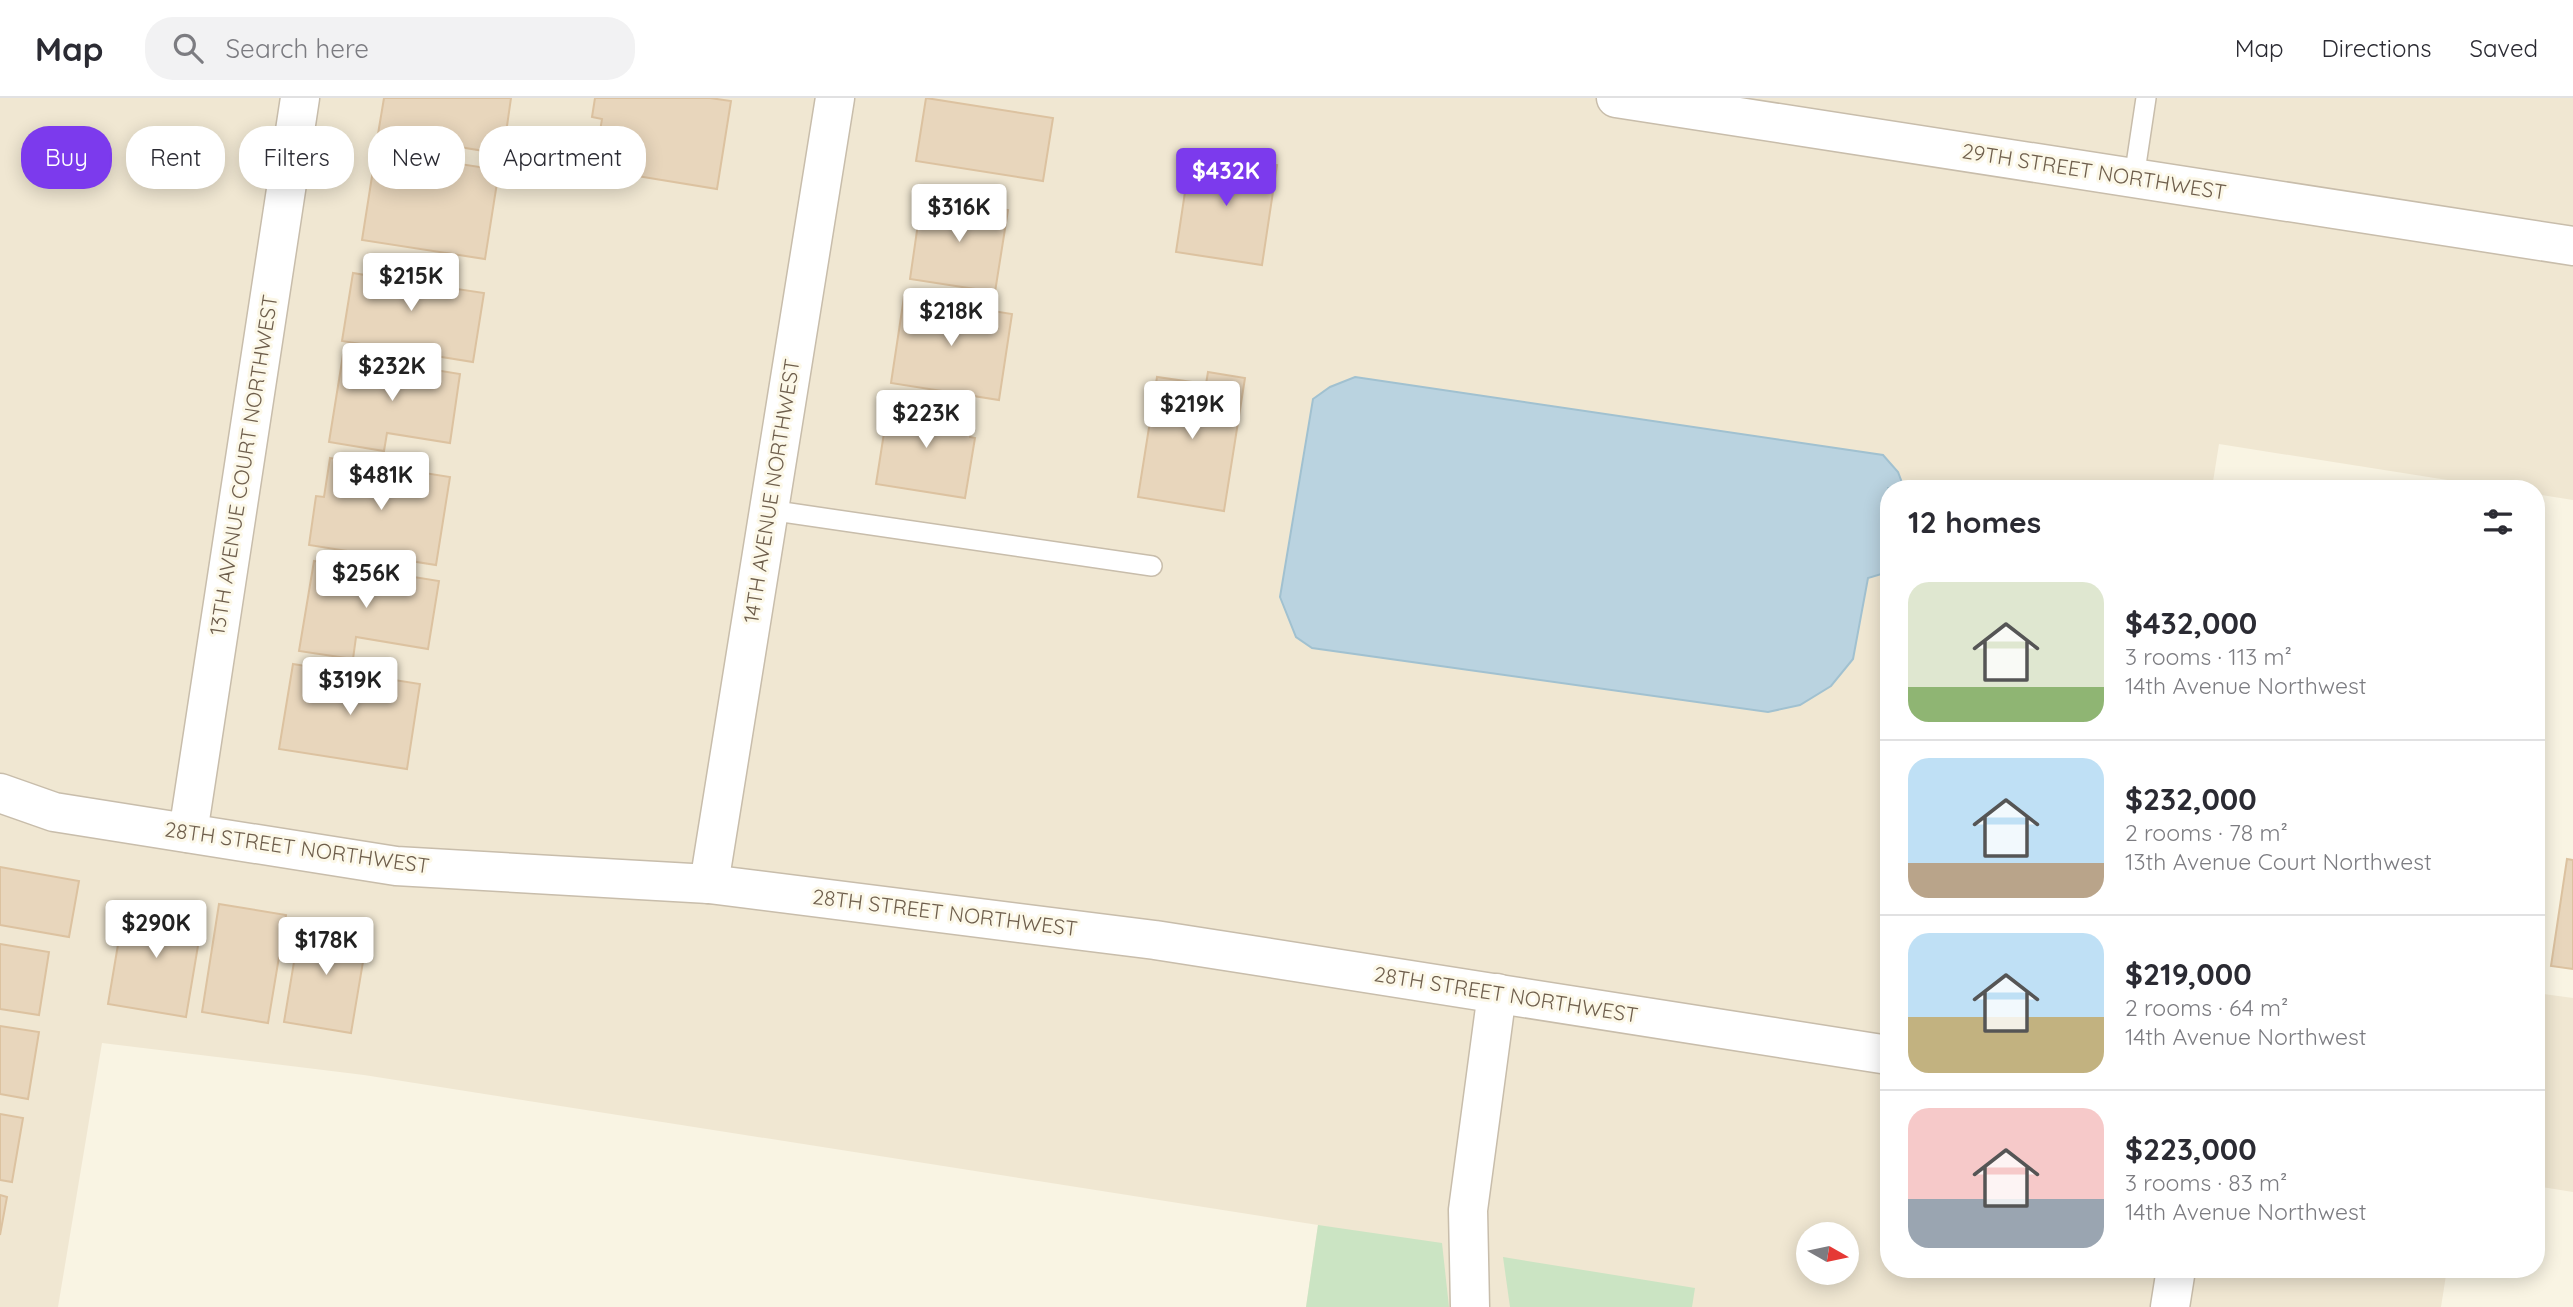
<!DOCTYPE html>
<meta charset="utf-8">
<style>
:root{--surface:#fff;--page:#f2f2f3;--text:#2b2b33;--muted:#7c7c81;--line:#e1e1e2;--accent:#7c3aed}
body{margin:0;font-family:Quicksand,sans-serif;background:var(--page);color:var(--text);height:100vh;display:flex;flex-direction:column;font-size:26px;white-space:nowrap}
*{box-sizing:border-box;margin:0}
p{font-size:23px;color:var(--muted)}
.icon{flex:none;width:38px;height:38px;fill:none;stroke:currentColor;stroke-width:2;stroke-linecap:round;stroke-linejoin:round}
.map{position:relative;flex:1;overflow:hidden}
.drawer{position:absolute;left:1880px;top:382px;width:665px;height:798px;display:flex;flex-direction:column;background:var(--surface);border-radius:28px;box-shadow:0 4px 18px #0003}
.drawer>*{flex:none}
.banner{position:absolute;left:21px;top:28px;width:665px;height:63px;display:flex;gap:14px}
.needle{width:46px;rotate:99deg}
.tools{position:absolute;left:1796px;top:1124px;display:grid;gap:14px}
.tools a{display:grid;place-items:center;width:63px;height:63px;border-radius:50%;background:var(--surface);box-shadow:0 4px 18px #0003;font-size:35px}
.price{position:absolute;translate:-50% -60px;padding:0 16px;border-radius:7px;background:#fff;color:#222;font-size:23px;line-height:46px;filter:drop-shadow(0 2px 4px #0008)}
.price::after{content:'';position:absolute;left:50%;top:42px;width:21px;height:16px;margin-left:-10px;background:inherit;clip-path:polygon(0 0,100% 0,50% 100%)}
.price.on{background:var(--accent);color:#fff}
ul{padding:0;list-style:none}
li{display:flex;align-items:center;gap:21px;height:175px;padding:0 28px}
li+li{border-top:2px solid var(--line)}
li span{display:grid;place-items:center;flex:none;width:196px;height:140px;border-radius:21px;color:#555}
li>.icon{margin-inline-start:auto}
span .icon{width:84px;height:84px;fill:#fffc;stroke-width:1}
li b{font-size:30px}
h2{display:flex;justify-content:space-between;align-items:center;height:84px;padding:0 28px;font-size:30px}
.pill{padding:0 24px;border-radius:28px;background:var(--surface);box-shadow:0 4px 18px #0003;font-size:24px;line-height:63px}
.pill.on{background:var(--accent);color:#fff}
header{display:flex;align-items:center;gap:42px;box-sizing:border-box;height:98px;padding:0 35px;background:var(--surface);border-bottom:2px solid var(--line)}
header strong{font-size:33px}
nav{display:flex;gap:38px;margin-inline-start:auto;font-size:24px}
.search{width:490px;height:63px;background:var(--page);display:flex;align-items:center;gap:18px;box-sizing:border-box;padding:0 24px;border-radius:28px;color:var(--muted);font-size:26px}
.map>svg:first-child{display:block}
.residential{fill:#f0e7d2;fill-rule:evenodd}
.green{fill:#cbe4c3}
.water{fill:#bad3e0;stroke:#a1c1d0;stroke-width:2}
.building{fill:#e8d6bc;stroke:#dcc2a0;stroke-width:2}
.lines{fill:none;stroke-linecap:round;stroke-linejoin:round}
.lane-casing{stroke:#c8bdab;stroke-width:22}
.street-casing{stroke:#c8bdab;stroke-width:41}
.lane{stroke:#fff;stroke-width:19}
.street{stroke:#fff;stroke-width:38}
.labels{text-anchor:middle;stroke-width:6;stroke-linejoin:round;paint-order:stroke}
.street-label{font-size:21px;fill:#6e5e4c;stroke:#fcf8e8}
</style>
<header>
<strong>Map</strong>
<div class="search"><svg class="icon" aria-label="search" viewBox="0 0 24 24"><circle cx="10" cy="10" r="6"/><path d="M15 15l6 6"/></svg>Search here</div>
<nav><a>Map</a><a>Directions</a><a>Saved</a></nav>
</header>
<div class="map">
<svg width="2573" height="1209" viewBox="0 0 2573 1209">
<rect width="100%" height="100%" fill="#f9f4e3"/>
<g class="residential">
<path d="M0,0H2573V402L2536,396V390H2498L2219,346L2212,390H1888V1171H2447L2441,1209H1306L1318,1127L364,977L102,945L58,1209H0ZM1808,1136H1846V1174H1808Z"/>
<path d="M2536,895L2573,900V1094L2536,1088Z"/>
</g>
<g class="green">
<path d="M1318,1127L1442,1145L1449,1209H1306Z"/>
<path d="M1503,1159L1695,1190L1692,1209H1510Z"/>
</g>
<path class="water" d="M1355,279L1883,357L1898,374L1904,390H1888V474L1868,480L1853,561L1831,588L1800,607L1768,614L1312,550L1296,539L1280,499L1313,301L1330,289Z"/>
<g class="building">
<path d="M384,0H511L503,56L378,36Z"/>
<path d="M595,0H710L731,3L717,91L594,71L602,21L592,19Z"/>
<path d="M926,0L1053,20L1043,83L916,63Z"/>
<path d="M376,53L499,72L485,161L362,142Z"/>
<path d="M1191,54L1277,67L1262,167L1176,154Z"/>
<path d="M922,98L1008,112L995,194L910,181Z"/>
<path d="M368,156L413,163L410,184L484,195L473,264L342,243L353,175L365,177Z"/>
<path d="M904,199L1012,216L999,302L891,285Z"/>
<path d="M343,257L460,276L450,345L387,335L384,353L329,344Z"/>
<path d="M1208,274L1245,280L1224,413L1138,399L1157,279L1206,286Z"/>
<path d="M889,303L973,316L970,339L975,340L965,400L876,386Z"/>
<path d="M330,360L450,379L436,467L309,447L316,398L324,399Z"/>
<path d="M314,463L439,483L428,551L356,539L353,561L299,553Z"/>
<path d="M293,566L420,586L407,671L279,651Z"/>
<path d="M2567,761L2573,762V871L2551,868Z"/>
<path d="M0,769L79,783L69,839L0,827Z"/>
<path d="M125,805L203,818L186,919L108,906Z"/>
<path d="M219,806L286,817L268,925L202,914Z"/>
<path d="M301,822L368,834L351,935L284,924Z"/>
<path d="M0,846L49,854L39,917L0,911Z"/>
<path d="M0,928L39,934L28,1001L0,996Z"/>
<path d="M0,1016L23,1020L12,1084L0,1082Z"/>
<path d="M0,1097L7,1099L0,1137Z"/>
</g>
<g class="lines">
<defs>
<g id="lane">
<path d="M2134,80L2146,0"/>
<path d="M769,412L1152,468"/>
</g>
<g id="street">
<path d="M1616,0L2573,148"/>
<path d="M0,695L54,714L396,768L709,786L1155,842L1888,957"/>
<path d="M188,735L300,0"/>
<path d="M709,786L835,0"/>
<path d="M1470,1209L1468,1112L1497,895"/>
<path d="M2170,1209L2176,1171"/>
</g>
</defs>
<use href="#lane" class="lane-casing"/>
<use href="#street" class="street-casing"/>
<use href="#lane" class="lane"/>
<use href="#street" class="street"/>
</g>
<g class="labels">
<g class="street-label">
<text transform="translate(2094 74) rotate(9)" y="7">29TH STREET NORTHWEST</text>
<text transform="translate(244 367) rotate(-81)" y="7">13TH AVENUE COURT NORTHWEST</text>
<text transform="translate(772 393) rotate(-81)" y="7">14TH AVENUE NORTHWEST</text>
<text transform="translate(297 750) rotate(8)" y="7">28TH STREET NORTHWEST</text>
<text transform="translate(945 815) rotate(7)" y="7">28TH STREET NORTHWEST</text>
<text transform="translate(1506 897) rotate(9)" y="7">28TH STREET NORTHWEST</text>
</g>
</g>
</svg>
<div class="tools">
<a><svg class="needle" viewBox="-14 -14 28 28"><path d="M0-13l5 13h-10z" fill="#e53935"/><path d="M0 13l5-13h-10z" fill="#7c7c81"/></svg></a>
</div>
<b class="price on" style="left:1226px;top:110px">$432K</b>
<b class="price" style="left:959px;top:146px">$316K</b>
<b class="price" style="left:411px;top:215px">$215K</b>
<b class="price" style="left:951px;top:250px">$218K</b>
<b class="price" style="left:392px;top:305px">$232K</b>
<b class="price" style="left:1192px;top:343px">$219K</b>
<b class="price" style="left:926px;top:352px">$223K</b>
<b class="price" style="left:381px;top:414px">$481K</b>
<b class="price" style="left:366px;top:512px">$256K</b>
<b class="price" style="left:350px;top:619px">$319K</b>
<b class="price" style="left:156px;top:862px">$290K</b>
<b class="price" style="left:326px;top:879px">$178K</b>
<div class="banner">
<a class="pill on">Buy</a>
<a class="pill">Rent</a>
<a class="pill">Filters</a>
<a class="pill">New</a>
<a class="pill">Apartment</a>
</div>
<section class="drawer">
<h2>12 homes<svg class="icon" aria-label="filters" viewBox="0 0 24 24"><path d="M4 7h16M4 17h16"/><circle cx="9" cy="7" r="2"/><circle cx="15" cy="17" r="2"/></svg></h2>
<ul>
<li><span style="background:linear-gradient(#dfe7d0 75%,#8fb573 0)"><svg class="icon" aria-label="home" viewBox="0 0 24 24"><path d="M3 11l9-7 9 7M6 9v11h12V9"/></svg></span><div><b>$432,000</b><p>3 rooms · 113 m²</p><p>14th Avenue Northwest</p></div></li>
<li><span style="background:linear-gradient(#bfe0f5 75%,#b9a48a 0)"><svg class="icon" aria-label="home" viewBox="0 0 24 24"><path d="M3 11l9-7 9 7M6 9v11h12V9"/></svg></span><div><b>$232,000</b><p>2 rooms · 78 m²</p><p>13th Avenue Court Northwest</p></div></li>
<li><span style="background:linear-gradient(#bfe0f5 60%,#c2b280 0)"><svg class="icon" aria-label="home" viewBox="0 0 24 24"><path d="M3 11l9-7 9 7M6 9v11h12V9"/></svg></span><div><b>$219,000</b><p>2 rooms · 64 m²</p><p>14th Avenue Northwest</p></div></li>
<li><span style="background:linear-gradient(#f6c9c9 65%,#9aa5b1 0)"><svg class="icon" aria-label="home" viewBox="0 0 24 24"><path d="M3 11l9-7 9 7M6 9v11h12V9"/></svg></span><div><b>$223,000</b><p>3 rooms · 83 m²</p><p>14th Avenue Northwest</p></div></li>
</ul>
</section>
</div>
